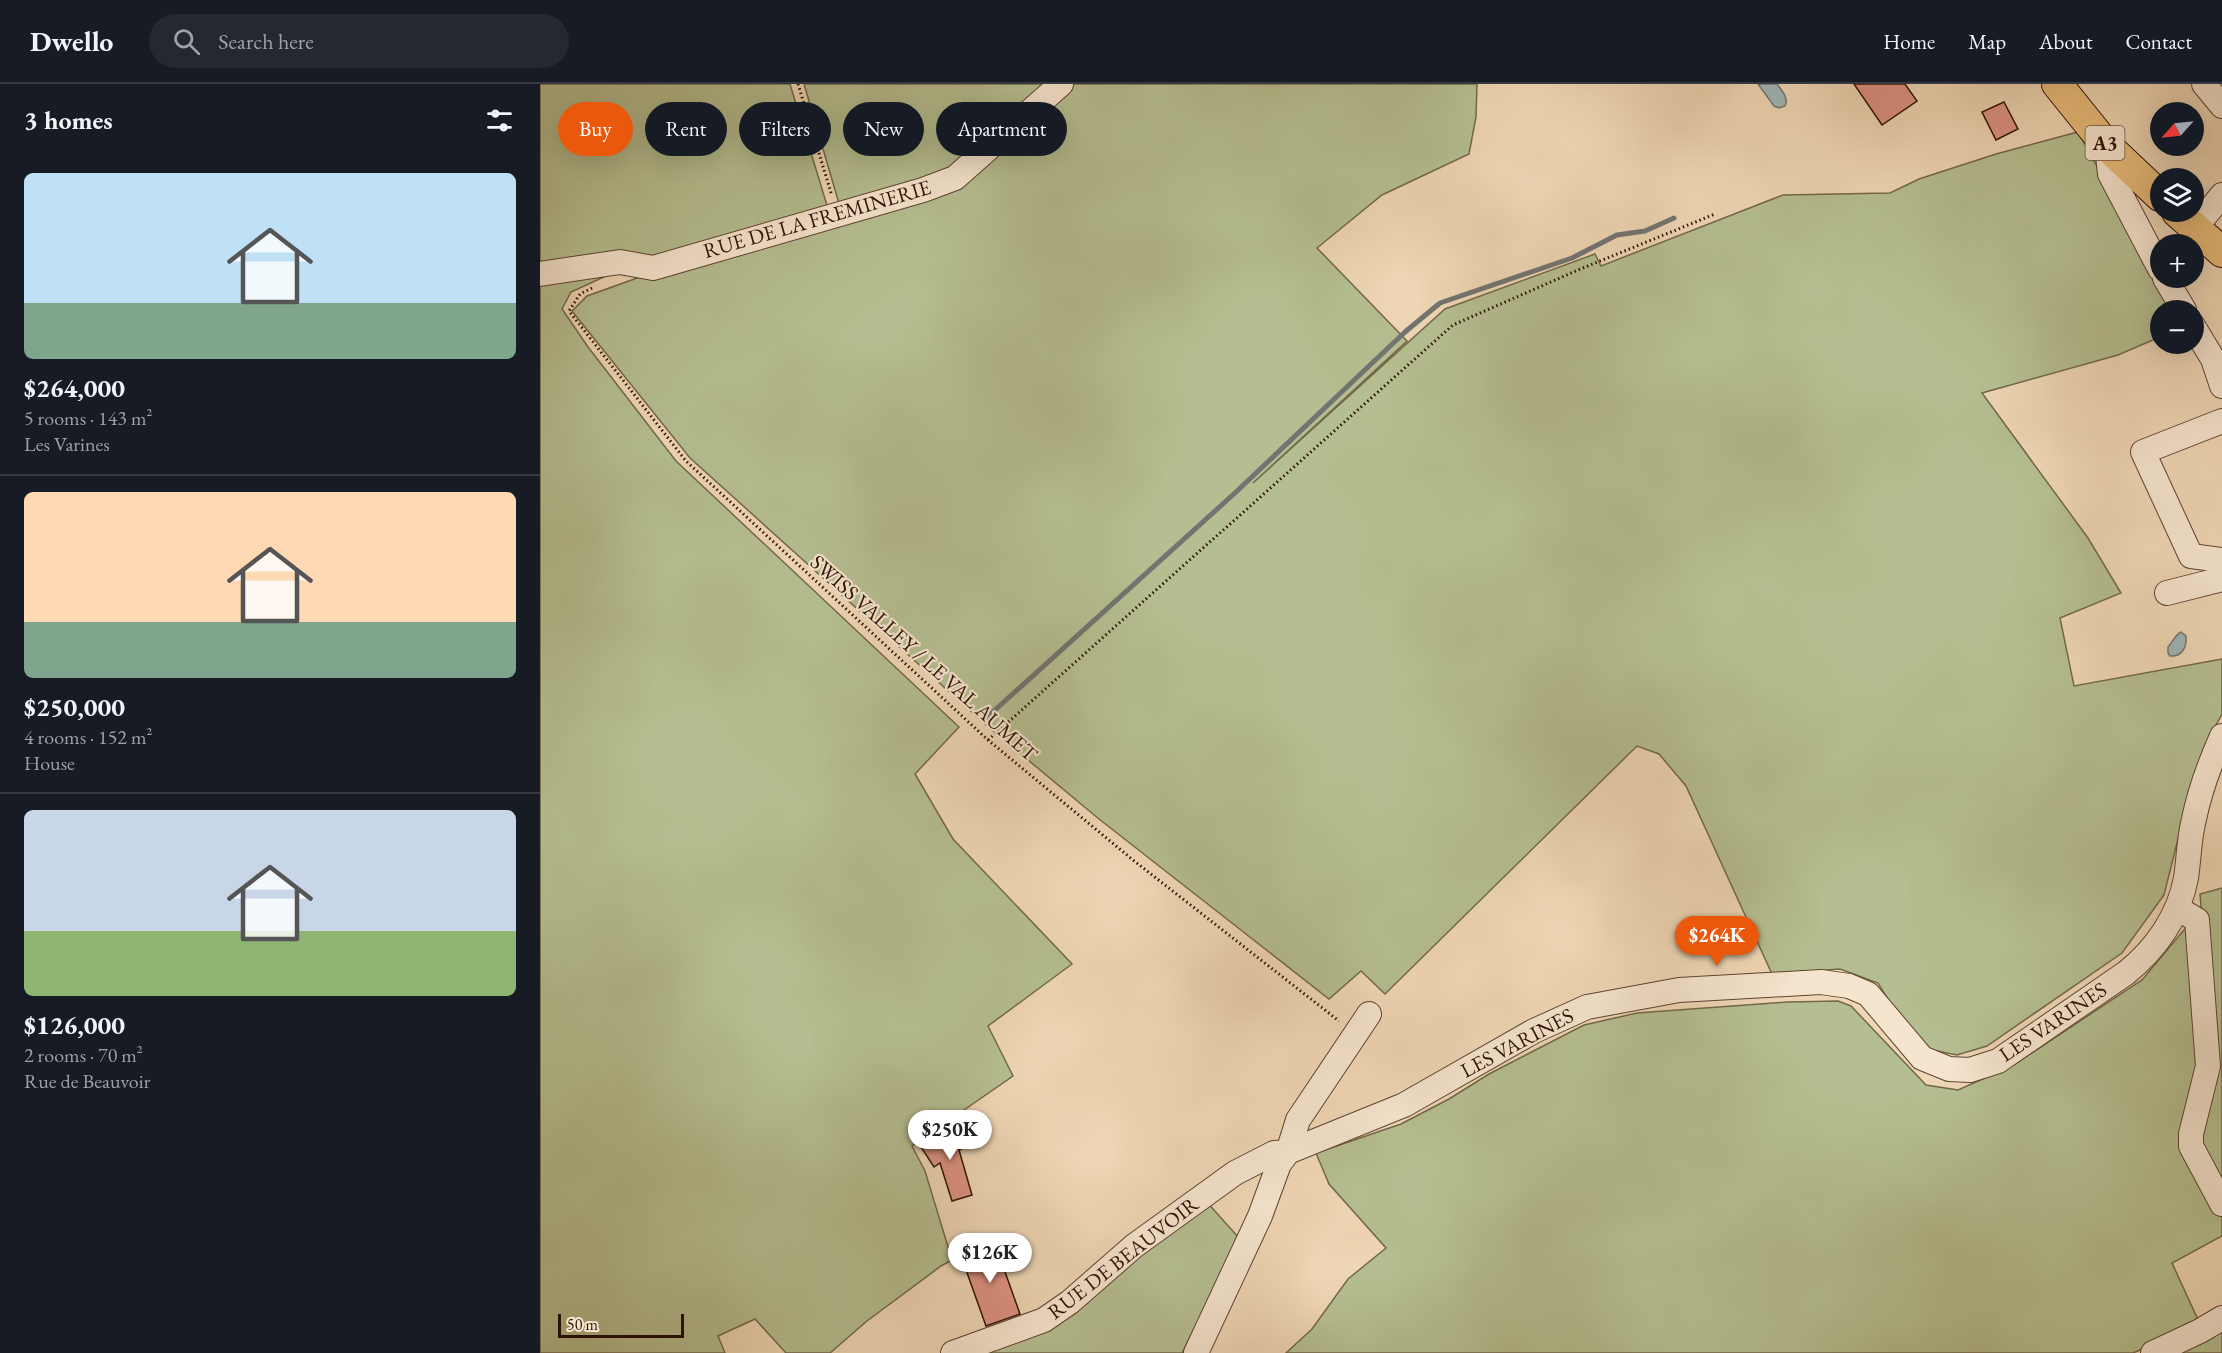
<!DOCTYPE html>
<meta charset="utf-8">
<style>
:root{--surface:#171b24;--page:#242831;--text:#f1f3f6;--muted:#9ea1a6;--line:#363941;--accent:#ea580c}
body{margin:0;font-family:"EB Garamond",serif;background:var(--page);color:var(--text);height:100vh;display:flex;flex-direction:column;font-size:22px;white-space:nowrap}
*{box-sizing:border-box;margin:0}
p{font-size:20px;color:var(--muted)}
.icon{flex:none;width:33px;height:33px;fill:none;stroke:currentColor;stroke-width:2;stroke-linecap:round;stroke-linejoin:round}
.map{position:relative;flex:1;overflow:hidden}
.sheet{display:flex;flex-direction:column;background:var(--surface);width:540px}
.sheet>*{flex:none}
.banner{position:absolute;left:18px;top:18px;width:570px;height:54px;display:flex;gap:12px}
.needle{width:39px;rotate:243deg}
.buttons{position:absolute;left:1610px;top:18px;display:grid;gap:12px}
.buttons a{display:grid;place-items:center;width:54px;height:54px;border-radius:50%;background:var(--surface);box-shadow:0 6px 24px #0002;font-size:30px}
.scale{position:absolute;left:18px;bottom:15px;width:126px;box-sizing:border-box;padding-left:6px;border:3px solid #2e1205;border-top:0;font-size:16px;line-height:21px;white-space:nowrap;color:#2e1205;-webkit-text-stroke:4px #f5e4ce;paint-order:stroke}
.price{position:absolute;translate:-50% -51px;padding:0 14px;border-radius:21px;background:#fff;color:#222;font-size:20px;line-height:39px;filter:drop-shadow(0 2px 3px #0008)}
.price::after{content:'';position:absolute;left:50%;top:36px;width:18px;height:14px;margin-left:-9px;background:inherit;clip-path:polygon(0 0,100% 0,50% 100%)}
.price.selected{background:var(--accent);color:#fff}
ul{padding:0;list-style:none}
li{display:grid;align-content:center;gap:12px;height:318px;padding:0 24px}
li+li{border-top:2px solid var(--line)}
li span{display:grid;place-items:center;height:186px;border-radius:9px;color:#555}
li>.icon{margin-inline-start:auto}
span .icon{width:108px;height:108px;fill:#fffc;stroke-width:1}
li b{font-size:26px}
h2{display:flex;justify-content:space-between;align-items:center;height:72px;padding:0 24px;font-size:26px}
.pill{padding:0 21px;border-radius:27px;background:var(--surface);box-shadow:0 6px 24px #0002;font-size:21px;line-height:54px}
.pill.selected{background:var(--accent);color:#fff}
header{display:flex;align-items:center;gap:36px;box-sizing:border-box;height:84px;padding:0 30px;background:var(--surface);border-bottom:2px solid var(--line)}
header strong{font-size:28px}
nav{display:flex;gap:33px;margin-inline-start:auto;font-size:21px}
.search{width:420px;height:54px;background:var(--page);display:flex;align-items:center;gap:15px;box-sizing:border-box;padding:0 21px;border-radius:33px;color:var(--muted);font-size:22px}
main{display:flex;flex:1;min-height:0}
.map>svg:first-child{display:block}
.green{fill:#b5be90;stroke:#72684a;stroke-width:1.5}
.water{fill:#a0b6b9;stroke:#727471;stroke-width:1.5}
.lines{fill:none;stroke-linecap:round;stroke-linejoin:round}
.stream{stroke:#727471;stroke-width:5}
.building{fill:#dd9282;stroke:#2e1205;stroke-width:1.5}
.minor-casing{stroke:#5e4331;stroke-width:26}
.major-casing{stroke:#2e1205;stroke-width:32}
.path{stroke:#2e1205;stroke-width:3;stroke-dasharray:1.5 3;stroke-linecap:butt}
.minor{stroke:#f5e4ce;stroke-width:24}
.major{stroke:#e8bb7a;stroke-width:30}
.labels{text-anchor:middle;stroke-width:4.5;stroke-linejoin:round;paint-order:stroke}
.shield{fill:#f5e4ce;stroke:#6a5141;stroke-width:1.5}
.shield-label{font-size:20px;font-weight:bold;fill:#2e1205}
.street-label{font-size:21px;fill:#2e1205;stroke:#f5e4ce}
</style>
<header>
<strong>Dwello</strong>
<div class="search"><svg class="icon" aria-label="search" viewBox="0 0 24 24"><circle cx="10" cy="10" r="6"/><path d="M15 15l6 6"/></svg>Search here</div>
<nav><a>Home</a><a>Map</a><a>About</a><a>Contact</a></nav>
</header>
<main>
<section class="sheet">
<h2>3 homes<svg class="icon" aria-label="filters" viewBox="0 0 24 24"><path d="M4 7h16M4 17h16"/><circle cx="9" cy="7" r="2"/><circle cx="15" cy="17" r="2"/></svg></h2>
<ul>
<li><span style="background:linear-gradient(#bfe0f5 70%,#7fa58c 0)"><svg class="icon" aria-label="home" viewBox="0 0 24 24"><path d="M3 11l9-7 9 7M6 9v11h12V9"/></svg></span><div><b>$264,000</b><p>5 rooms · 143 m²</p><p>Les Varines</p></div></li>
<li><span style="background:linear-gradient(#ffd9b3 70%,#7fa58c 0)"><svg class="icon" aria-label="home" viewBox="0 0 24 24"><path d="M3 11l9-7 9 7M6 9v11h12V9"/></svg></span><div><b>$250,000</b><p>4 rooms · 152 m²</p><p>House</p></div></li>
<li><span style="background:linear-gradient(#c9d6e8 65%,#8fb573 0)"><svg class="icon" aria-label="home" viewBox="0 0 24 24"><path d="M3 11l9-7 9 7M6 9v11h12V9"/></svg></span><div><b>$126,000</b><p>2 rooms · 70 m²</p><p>Rue de Beauvoir</p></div></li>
</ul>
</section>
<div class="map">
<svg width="1682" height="1269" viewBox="0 0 1682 1269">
<rect width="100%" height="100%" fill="#efd6b4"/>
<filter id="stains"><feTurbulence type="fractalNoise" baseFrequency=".00333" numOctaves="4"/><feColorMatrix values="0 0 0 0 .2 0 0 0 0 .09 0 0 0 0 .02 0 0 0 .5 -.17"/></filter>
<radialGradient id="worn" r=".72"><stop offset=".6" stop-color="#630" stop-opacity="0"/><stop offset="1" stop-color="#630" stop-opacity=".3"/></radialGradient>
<g class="green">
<path d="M0,0H250L289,128L109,176L0,185Z"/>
<path d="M264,0H513L413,85L300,123Z"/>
<path d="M527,0H937L936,33L929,70L842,111L777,164L867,257L713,399L905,225L1055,170L1061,182L1243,111L1350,109L1379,95L1456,70L1538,48L1637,226H1620V253L1578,271L1442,309L1548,454L1581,509L1520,534L1534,602L1682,575V630L1676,641L1647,719L1624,811L1582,869L1447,962L1417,971L1387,965L1370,951L1338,899L1300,885L1232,890L1146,702L1119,670L1097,662L845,910L821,887L789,915L559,735L446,641L150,374L32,227L47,212L100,193L396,112Z"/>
<path d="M68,191L31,208L22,225L48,263L136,377L419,643L375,690L413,755L532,880L448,942L473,992L372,1062L385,1087L412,1176L401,1182L327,1237L290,1269H246L215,1235L178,1252L185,1269H0V193Z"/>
<path d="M1682,804V1106L1657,1058L1675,987L1660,810Z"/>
<path d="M1648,841L1662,982L1643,1059L1682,1132V1152L1632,1179L1660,1240L1593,1269H746L772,1245L808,1195L846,1164L789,1100L776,1069L861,1040L909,1015L949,990L1044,941L1097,929L1247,918L1298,917L1311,922L1386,1001L1418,1006L1472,982L1602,896Z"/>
<path d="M665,1116L700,1155L642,1269H429L494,1248Z"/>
<path d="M1682,1241V1269H1629Z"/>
</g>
<g class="water">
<path d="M1218,0H1237C1242,7 1249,14 1245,22L1239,24L1234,22Z"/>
<path d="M1641,548L1646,552C1647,563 1642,573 1630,572L1628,569V563C1632,559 1635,551 1641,548Z"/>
</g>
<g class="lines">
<path class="stream" d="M444,636L696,408L865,248L900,219L1032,174L1077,151L1105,147L1134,134"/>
</g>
<g class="building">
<path d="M1314,0H1365L1377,17L1342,41Z"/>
<path d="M1464,18L1478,45L1456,56L1442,28Z"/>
<path d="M415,1041L428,1061L419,1066L432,1111L412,1117L400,1079L394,1083L381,1063Z"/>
<path d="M454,1157L480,1230L446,1242L420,1169Z"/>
</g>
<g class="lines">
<defs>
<g id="minor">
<path d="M1664,0L1682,22"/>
<path d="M1567,62L1570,90L1620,185"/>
<path d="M1655,144L1682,111"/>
<path d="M0,190L80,178L113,184L383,106L415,94L521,0"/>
<path d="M1625,194L1644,226"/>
<path d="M1653,242L1673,275L1682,302"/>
<path d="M1682,337L1603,368L1651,472L1682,476"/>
<path d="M1627,509L1682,495"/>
<path d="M1637,824L1657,836L1668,982L1651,1050V1062L1682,1120"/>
<path d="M413,1269L504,1236L530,1218L594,1162L695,1089L734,1069L748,1068L758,1036L829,930"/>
<path d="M656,1269L720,1132L739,1080L748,1068L864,1021L994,947L1047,923L1139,906L1281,898L1309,902L1328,910L1382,974L1409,985L1430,986L1458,977L1586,889C1616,865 1639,832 1646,794C1649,774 1649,754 1654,735C1660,706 1670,679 1682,652"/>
<path d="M1613,1269L1660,1247L1682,1234"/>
</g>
<g id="major">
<path d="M1517,0L1567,62L1620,112"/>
<path d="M1637,128L1682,168"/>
</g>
</defs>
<use href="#minor" class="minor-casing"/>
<use href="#major" class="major-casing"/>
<g class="path">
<path d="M258,0L292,112"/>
<path d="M52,204L40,210L29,227L146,377L448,656L593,776L799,937"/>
<path d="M448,656L913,241L1038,186L1175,130"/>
</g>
<use href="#minor" class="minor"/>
<use href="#major" class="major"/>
</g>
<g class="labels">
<rect class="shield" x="1545.5" y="42" width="39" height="34" rx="4.5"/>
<g class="shield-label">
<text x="1565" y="66">A3</text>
</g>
<g class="street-label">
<text transform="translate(277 135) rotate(-16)" y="7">RUE DE LA FREMINERIE</text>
<text transform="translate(384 574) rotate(42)" y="7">SWISS VALLEY / LE VAL AUMET</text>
<text transform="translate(1513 938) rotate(-34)" y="7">LES VARINES</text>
<text transform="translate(977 959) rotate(-28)" y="7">LES VARINES</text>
<text transform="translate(583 1174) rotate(-38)" y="7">RUE DE BEAUVOIR</text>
</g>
</g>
<rect width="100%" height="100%" filter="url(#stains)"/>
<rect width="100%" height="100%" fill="url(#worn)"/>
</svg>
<div class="buttons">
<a><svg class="needle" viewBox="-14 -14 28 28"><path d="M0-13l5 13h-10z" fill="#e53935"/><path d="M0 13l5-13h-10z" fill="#9ea1a6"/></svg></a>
<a><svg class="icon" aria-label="layers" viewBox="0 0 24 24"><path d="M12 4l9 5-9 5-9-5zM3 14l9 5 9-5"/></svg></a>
<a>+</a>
<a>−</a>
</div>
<div class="scale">50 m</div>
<b class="price selected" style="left:1177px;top:883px">$264K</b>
<b class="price" style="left:410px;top:1077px">$250K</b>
<b class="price" style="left:450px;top:1200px">$126K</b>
<div class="banner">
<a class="pill selected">Buy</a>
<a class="pill">Rent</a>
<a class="pill">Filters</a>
<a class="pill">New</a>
<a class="pill">Apartment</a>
</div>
</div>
</main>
